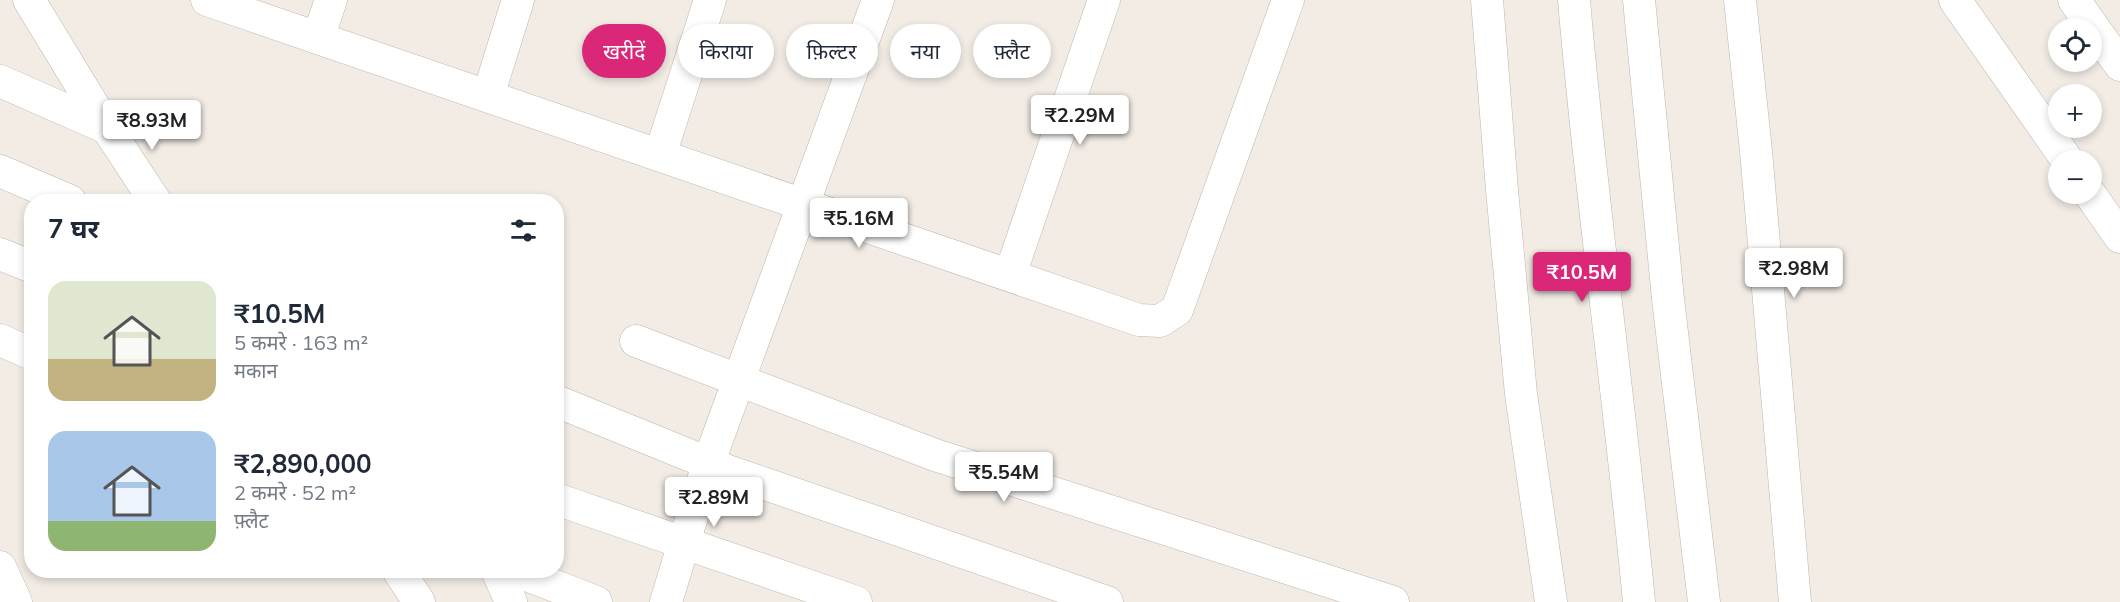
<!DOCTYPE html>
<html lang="hi">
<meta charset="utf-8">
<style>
:root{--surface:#fff;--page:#f2f2f3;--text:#1f2937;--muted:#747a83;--accent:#db2777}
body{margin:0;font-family:Mulish,"Noto Sans Devanagari",sans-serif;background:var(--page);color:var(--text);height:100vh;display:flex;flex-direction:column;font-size:22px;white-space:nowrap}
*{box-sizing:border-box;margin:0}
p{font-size:20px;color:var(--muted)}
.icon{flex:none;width:33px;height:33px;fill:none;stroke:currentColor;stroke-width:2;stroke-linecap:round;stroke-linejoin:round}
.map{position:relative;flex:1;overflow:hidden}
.side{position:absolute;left:24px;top:194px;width:540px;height:384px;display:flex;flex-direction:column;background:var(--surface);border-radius:24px;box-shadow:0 3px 9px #0003}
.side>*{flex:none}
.guide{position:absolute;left:582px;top:24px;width:570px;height:54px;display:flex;gap:12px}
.controls{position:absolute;left:2048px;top:18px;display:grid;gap:12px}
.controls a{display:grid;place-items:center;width:54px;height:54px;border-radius:50%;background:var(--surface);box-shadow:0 3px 9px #0003;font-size:30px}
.price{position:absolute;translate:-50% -51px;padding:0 14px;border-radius:6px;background:#fff;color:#222;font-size:20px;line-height:39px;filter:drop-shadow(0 2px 3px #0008)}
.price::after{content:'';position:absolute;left:50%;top:36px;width:18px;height:14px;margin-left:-9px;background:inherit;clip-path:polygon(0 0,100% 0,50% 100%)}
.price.selected{background:var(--accent);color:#fff}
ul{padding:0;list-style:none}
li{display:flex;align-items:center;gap:18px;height:150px;padding:0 24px}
li span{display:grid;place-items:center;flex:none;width:168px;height:120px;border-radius:18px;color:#555}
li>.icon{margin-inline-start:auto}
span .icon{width:72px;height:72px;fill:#fffc;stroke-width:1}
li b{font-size:26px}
h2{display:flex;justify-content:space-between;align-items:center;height:72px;padding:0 24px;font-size:26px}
.chip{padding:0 21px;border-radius:27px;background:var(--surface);box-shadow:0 3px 9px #0003;font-size:21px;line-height:54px}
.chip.selected{background:var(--accent);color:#fff}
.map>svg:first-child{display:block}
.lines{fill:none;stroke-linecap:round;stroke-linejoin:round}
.street-casing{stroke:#c0b5ab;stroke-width:33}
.street{stroke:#fff;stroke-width:32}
</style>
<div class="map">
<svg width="2120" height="602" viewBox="0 0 2120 602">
<rect width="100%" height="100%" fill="#f2ece5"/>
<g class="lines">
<defs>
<g id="street">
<path d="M29,0L107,128L155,201"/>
<path d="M207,0L1139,320L1160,321L1177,310L1288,0"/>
<path d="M1487,0L1502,190L1521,394L1551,602"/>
<path d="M1574,0C1591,201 1620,401 1639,602"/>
<path d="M1639,0L1668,299L1704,602"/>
<path d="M1740,0L1756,151L1795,602"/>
<path d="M1955,0L2067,160"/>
<path d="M2074,0L2120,65"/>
<path d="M318,38L331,0"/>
<path d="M0,81L107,128"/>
<path d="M488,96L518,0"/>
<path d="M660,155L710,0"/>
<path d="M0,171L70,201"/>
<path d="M2090,194L2120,237"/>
<path d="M0,254L32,267"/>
<path d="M1010,275L1104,0"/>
<path d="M0,340L32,354"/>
<path d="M636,341L935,455L1393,602"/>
<path d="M556,401L728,471L1107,602"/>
<path d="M556,499L856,602"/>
<path d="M0,567L16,602"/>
<path d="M398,570L419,602"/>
<path d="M497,570L511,602"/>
<path d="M514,570L596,602"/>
<path d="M666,602L708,464L878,0"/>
</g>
</defs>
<use href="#street" class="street-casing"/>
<use href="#street" class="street"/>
</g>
</svg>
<div class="controls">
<a><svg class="icon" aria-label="locate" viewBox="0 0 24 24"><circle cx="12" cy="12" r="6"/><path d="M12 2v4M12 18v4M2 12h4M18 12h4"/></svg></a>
<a>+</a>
<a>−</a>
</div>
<b class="price" style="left:1080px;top:146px">₹2.29M</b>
<b class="price" style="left:152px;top:151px">₹8.93M</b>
<b class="price" style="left:859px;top:249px">₹5.16M</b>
<b class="price" style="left:1794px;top:299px">₹2.98M</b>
<b class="price selected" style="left:1582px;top:303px">₹10.5M</b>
<b class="price" style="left:1004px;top:503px">₹5.54M</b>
<b class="price" style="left:714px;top:528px">₹2.89M</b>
<div class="guide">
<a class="chip selected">खरीदें</a>
<a class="chip">किराया</a>
<a class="chip">फ़िल्टर</a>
<a class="chip">नया</a>
<a class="chip">फ़्लैट</a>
</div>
<section class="side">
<h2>7 घर<svg class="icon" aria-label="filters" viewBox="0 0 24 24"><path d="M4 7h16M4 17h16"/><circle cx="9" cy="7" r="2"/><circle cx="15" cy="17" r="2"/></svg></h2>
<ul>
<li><span style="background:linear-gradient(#dfe7d0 65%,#c2b280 0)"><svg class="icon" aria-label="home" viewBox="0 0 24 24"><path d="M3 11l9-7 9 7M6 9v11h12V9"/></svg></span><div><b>₹10.5M</b><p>5 कमरे · 163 m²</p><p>मकान</p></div></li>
<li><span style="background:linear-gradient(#a9c7e8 75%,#8fb573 0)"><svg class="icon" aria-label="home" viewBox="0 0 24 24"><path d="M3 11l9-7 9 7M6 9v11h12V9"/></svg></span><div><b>₹2,890,000</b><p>2 कमरे · 52 m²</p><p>फ़्लैट</p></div></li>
</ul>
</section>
</div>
